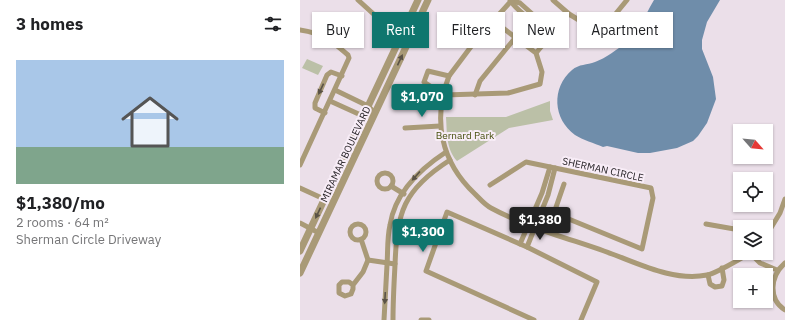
<!DOCTYPE html>
<meta charset="utf-8">
<style>
:root{--surface:#fff;--page:#f2f2f2;--text:#202124;--muted:#757577;--accent:#0f766e}
body{margin:0;font-family:"IBM Plex Sans",sans-serif;background:var(--page);color:var(--text);height:100vh;display:flex;flex-direction:column;font-size:15px;white-space:nowrap}
*{box-sizing:border-box;margin:0}
p{font-size:13px;color:var(--muted)}
.icon{flex:none;width:22px;height:22px;fill:none;stroke:currentColor;stroke-width:2;stroke-linecap:round;stroke-linejoin:round}
.map{position:relative;flex:1;overflow:hidden}
.drawer{display:flex;flex-direction:column;background:var(--surface);width:300px}
.drawer>*{flex:none}
.banner{position:absolute;left:12px;top:12px;width:380px;height:36px;display:flex;gap:8px}
.needle{width:26px;rotate:117deg}
.controls{position:absolute;left:433px;top:124px;display:grid;gap:8px}
.controls a{display:grid;place-items:center;width:40px;height:40px;border-radius:0px;background:var(--surface);box-shadow:0 1px 3px #0004;font-size:20px}
.price{position:absolute;translate:-50% -34px;padding:0 9px;border-radius:4px;background:var(--accent);color:#fff;font-size:13px;line-height:26px;filter:drop-shadow(0 1px 2px #0008)}
.price::after{content:'';position:absolute;left:50%;top:24px;width:12px;height:9px;margin-left:-6px;background:inherit;clip-path:polygon(0 0,100% 0,50% 100%)}
.price.on{background:#222;color:#fff}
ul{padding:0;list-style:none}
li{display:grid;align-content:center;gap:8px;height:212px;padding:0 16px}
li span{display:grid;place-items:center;height:124px;border-radius:0px;color:#555}
li>.icon{margin-inline-start:auto}
span .icon{width:72px;height:72px;fill:#fffc;stroke-width:1}
li b{font-size:17px}
h2{display:flex;justify-content:space-between;align-items:center;height:48px;padding:0 16px;font-size:17px}
.tag{padding:0 14px;border-radius:0px;background:var(--surface);box-shadow:0 1px 3px #0004;font-size:14px;line-height:36px}
.tag.on{background:var(--accent);color:#fff}
main{display:flex;flex:1;min-height:0}
.map>svg:first-child{display:block}
.green{fill:#bbc0a7}
.water{fill:#6f8daa}
.lines{fill:none;stroke-linecap:round;stroke-linejoin:round}
.minor{stroke:#a99a77;stroke-width:5}
.tertiary{stroke:#a99a77;stroke-width:7}
.oneway{fill:#5a5246}
.labels{text-anchor:middle;stroke-width:4;stroke-linejoin:round;paint-order:stroke}
.park-label{font-size:10px;fill:#464f0d;stroke:#f8edf7}
.street-label{font-size:10px;fill:#262226;stroke:#f8edf7}
</style>
<main>
<section class="drawer">
<h2>3 homes<svg class="icon" aria-label="filters" viewBox="0 0 24 24"><path d="M4 7h16M4 17h16"/><circle cx="9" cy="7" r="2"/><circle cx="15" cy="17" r="2"/></svg></h2>
<ul>
<li><span style="background:linear-gradient(#a9c7e8 70%,#7fa58c 0)"><svg class="icon" aria-label="home" viewBox="0 0 24 24"><path d="M3 11l9-7 9 7M6 9v11h12V9"/></svg></span><div><b>$1,380/mo</b><p>2 rooms · 64 m²</p><p>Sherman Circle Driveway</p></div></li>
</ul>
</section>
<div class="map">
<svg width="485" height="320" viewBox="0 0 485 320">
<rect width="100%" height="100%" fill="#ebdfe9"/>
<g class="green">
<path d="M7,59L23,66L18,75L2,68Z"/>
<path d="M250,101V111L253,120L209,128L157,161C146,149 147,132 146,117H206Z"/>
</g>
<path class="water" d="M354,0H420L407,22L402,40V49L413,77L416,99L407,123L398,136L393,141L377,148L350,153H338L307,146L303,147C294,143 283,140 275,135C253,119 251,88 272,70C279,64 287,65 295,62C301,60 311,54 316,50C335,38 343,19 354,0Z"/>
<g class="lines">
<g class="minor">
<path d="M58,0L90,29"/>
<path d="M210,0L220,3L248,28L251,35"/>
<path d="M212,0L176,40L149,76C132,120 141,162 175,194C180,199 185,205 191,208C226,227 267,238 304,251C336,262 372,282 407,275C417,273 440,259 450,253L460,263L477,270"/>
<path d="M253,0L269,14L300,33L327,0"/>
<path d="M211,1C217,12 233,19 237,27"/>
<path d="M154,25L176,40"/>
<path d="M236,26L251,35"/>
<path d="M0,30C25,34 29,39 48,55L49,58L0,165"/>
<path d="M236,53L269,14"/>
<path d="M149,76L128,71L124,82L144,95L208,93L240,84L242,72L236,53L203,28"/>
<path d="M175,95L180,81L215,38"/>
<path d="M30,101L63,116L75,113L68,106L35,90"/>
<path d="M25,113L15,108V103L27,75L31,72L42,76"/>
<path d="M105,128L140,126"/>
<circle cx="85" cy="181" r="8"/>
<path d="M190,185L226,162L351,188L353,198L342,249L254,213L264,184"/>
<path d="M91,186L104,194"/>
<path d="M0,188L24,199"/>
<path d="M0,223L19,233"/>
<path d="M406,224L440,230"/>
<circle cx="58" cy="232" r="8"/>
<path d="M466,236L480,213L485,199"/>
<path d="M220,244L242,193L250,167"/>
<path d="M227,247L248,195L255,168"/>
<path d="M68,260L95,264"/>
<path d="M485,263C470,276 468,299 485,310"/>
<path d="M408,275L410,284L415,287L422,286L424,280L422,268"/>
<path d="M53,285L49,282H42L39,285V293L45,296L51,294L53,289V285L63,272L68,260L61,239"/>
<path d="M84,320C85,302 86,283 87,265C88,251 87,238 90,225C95,192 120,169 146,152"/>
<path d="M93,320C93,302 94,283 95,265C97,212 103,190 150,160"/>
<path d="M121,320H129"/>
<path d="M234,320L126,271L147,212L227,247L297,282L281,320"/>
</g>
<g class="tertiary">
<path d="M0,251L118,0"/>
<path d="M0,273L128,0"/>
</g>
</g>
<defs><path id="oneway-solid" d="M-6-.8H1V-3.2L6.5 0L1 3.2V.8H-6Z"/></defs>
<g class="oneway">
<use href="#oneway-solid" transform="translate(100 60) rotate(-65)"/>
<use href="#oneway-solid" transform="translate(21 89) rotate(115)"/>
<use href="#oneway-solid" transform="translate(116 176) rotate(132)"/>
<use href="#oneway-solid" transform="translate(18 213) rotate(115)"/>
<use href="#oneway-solid" transform="translate(85 298) rotate(93)"/>
</g>
<g class="labels">
<g class="park-label">
<text x="165" y="139">Bernard Park</text>
</g>
<g class="street-label">
<text transform="translate(45 154) rotate(-65)" y="4">MIRAMAR BOULEVARD</text>
<text transform="translate(303 169) rotate(12)" y="4">SHERMAN CIRCLE</text>
</g>
</g>
</svg>
<div class="controls">
<a><svg class="needle" viewBox="-14 -14 28 28"><path d="M0-13l5 13h-10z" fill="#e53935"/><path d="M0 13l5-13h-10z" fill="#757577"/></svg></a>
<a><svg class="icon" aria-label="locate" viewBox="0 0 24 24"><circle cx="12" cy="12" r="6"/><path d="M12 2v4M12 18v4M2 12h4M18 12h4"/></svg></a>
<a><svg class="icon" aria-label="layers" viewBox="0 0 24 24"><path d="M12 4l9 5-9 5-9-5zM3 14l9 5 9-5"/></svg></a>
<a>+</a>
</div>
<b class="price" style="left:122px;top:118px">$1,070</b>
<b class="price on" style="left:240px;top:241px">$1,380</b>
<b class="price" style="left:123px;top:253px">$1,300</b>
<div class="banner">
<a class="tag">Buy</a>
<a class="tag on">Rent</a>
<a class="tag">Filters</a>
<a class="tag">New</a>
<a class="tag">Apartment</a>
</div>
</div>
</main>
